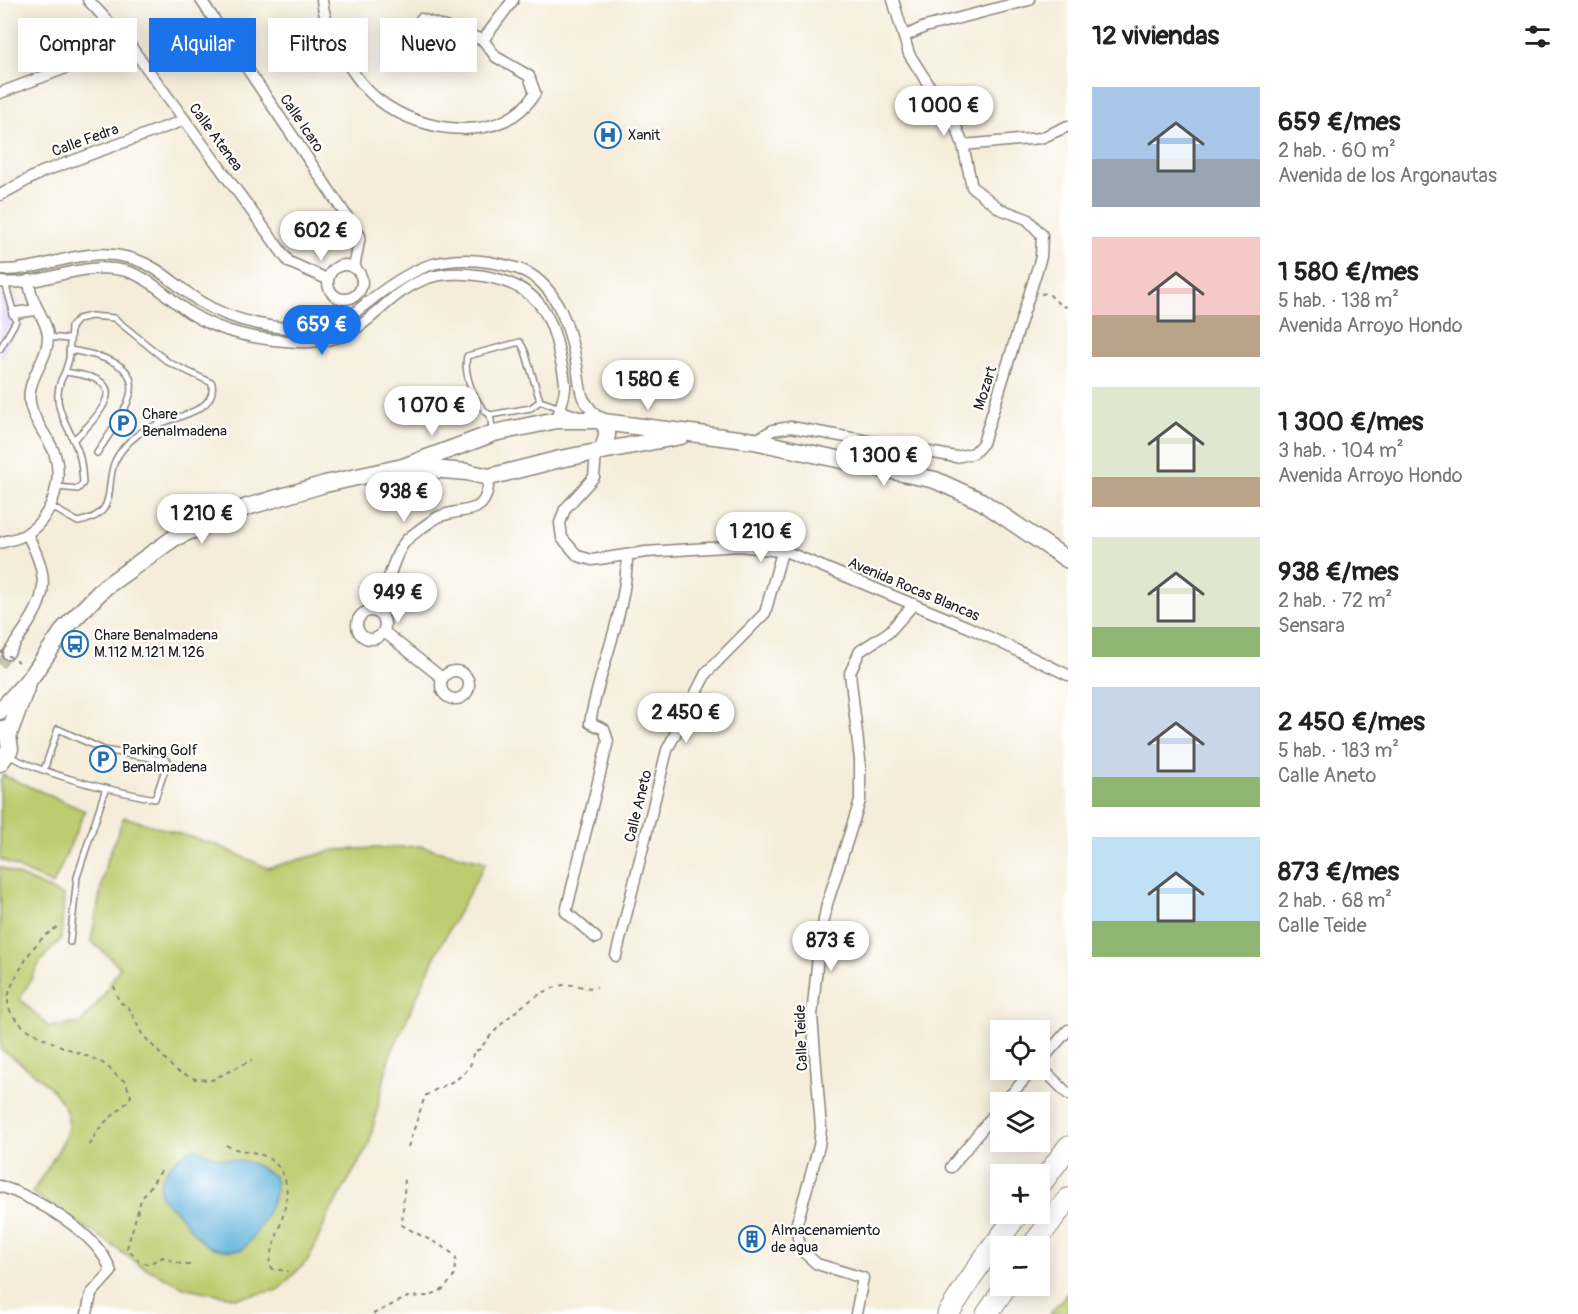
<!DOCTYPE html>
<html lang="es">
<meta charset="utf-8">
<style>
:root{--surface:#fff;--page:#f6f6f6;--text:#222;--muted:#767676;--accent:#1a73e8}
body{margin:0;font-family:Pangolin,sans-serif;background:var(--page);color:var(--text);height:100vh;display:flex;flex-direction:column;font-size:22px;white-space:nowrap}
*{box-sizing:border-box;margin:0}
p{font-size:20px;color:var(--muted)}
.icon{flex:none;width:33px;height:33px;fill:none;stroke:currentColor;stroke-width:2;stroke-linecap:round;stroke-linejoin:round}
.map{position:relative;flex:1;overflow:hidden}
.sheet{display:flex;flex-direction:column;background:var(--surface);width:510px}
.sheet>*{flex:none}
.hud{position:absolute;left:18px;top:18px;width:570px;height:54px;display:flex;gap:12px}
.buttons{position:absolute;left:990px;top:1020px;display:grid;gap:12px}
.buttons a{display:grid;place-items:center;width:60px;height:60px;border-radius:0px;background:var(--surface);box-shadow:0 3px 15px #0003;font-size:30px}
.price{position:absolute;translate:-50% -51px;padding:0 14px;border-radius:21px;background:#fff;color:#222;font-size:20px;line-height:39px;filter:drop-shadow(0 2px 3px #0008)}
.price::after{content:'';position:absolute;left:50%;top:36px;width:18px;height:14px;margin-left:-9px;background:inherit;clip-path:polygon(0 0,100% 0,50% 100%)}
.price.on{background:var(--accent);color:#fff}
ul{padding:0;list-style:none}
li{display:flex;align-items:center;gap:18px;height:150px;padding:0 24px}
li span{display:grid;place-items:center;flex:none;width:168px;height:120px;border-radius:0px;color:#555}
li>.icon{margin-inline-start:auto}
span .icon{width:72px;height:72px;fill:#fffc;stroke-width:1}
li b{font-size:26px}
h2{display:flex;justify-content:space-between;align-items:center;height:72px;padding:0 24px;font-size:26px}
.chip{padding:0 21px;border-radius:0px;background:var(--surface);box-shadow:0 3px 15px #0003;font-size:21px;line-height:54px}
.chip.on{background:var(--accent);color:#fff}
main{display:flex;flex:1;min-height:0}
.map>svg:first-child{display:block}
.built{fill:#e0d4f4}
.green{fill:#bdcc6f;stroke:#6c7446;stroke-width:1.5}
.water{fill:#61b2dc;stroke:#3e677c;stroke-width:1.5}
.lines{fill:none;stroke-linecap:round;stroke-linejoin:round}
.minor-tunnel{stroke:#cac3b4;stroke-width:10;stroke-dasharray:10 5;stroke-linecap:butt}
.service-casing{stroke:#88847b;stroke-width:8}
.minor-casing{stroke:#88847b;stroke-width:13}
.secondary-casing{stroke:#88847b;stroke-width:19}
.motorway-casing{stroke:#88847b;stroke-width:23}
.path{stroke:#88847b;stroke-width:2;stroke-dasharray:4.5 4.5;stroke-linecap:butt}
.service{stroke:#fff;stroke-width:5}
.minor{stroke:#fff;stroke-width:10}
.secondary{stroke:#fff;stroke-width:16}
.motorway{stroke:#fff;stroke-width:21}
.path-bridge{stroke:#88847b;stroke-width:2;stroke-dasharray:4.5 4.5;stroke-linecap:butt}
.labels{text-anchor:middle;stroke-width:4.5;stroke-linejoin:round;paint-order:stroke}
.street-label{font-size:15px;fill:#1c1c1c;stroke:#fff}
.poi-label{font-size:15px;fill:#1c1c1c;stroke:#fff;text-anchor:start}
</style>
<main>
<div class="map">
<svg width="1068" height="1314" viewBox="0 0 1068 1314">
<rect width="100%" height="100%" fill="#fff"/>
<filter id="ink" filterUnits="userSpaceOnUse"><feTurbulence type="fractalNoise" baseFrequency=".0167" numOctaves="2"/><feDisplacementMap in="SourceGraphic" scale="12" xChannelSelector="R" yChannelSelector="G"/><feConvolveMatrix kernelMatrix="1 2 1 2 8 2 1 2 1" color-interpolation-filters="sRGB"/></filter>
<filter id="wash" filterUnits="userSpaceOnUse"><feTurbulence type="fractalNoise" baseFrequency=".008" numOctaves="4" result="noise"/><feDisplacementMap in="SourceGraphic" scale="24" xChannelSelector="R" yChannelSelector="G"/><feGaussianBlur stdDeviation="1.35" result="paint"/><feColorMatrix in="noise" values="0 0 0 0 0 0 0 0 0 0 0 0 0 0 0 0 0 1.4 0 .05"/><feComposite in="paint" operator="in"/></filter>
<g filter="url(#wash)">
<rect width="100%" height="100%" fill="#f5edda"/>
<path class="built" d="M15,293L23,318L0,361V294Z"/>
<g class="green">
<path d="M3,775L85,811L53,885L0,859V781Z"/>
<path d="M124,817L217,845L268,868L335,850L420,846L486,862L437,952L389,1058L369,1145L330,1212L309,1259L278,1290L237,1298L186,1288L138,1264L101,1237L32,1193C43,1174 60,1152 67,1131C77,1098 23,1065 0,1049V867L64,896L61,939L41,961L20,999L49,1027L81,1023L103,996L120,967L91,941L106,863Z"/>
<path d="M1068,1292V1314H1050Z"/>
</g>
<path class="water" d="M195,1148L216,1157L252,1163L274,1176C275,1180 277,1185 276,1190C273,1204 253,1243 241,1250C200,1254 198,1235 175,1210C170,1206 161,1200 160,1193C157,1175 179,1153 195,1148Z"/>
</g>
<g filter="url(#ink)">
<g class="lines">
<path class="minor-tunnel" d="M0,665L8,654"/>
<defs>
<g id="service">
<path d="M48,337L68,339"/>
<path d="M0,349L16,321L5,283"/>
<path d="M69,350C159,364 136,395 97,453"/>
<path d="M540,401L578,414"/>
<path d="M490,415C475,405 463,374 467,356L520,342L525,351L540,401L531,408L490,415L493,432"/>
<path d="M57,487L78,489L83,483C82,472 82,461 78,451C67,421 47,403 65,372"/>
<path d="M50,506L78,522C120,514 104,487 115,461C120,451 127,443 136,436C159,416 218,418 212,383L168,362L114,318L91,316L78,319L71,327L69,359L65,372C76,374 98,376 105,386C116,400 84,431 73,440"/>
<path d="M9,756C55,778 106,789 155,799L168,761L104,750L58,729L44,770"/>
<path d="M70,942L77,877L106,788"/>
</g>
<g id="minor">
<path d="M88,0L129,44L289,262L327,279"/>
<path d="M201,0L360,236L354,268"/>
<path d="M322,0C325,31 355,83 380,101C423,134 505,145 535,93L529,76L496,57L483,40L513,0"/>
<path d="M893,0L909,54L957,129L963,145L1041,138L1068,126"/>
<path d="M421,19L483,40"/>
<path d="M905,36L925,27L1029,0"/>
<path d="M0,93L129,44"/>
<path d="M0,195L42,172L185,120"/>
<circle cx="345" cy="282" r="17"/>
<path d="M0,270C47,271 79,245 130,258C158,265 176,286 199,301C234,323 280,331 322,328C341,326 358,310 372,299C411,269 439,254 489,262C500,264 513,266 524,271C559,287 571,332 577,367C579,377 579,388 583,398C587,406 594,413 600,420"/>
<path d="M0,282C43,287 80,260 126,271C151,278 169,299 190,313C223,334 261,340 299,342C368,345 373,300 425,279C443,272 465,273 484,276C532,285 550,306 559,353C561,364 566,378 565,389C564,399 559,410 557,420"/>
<path d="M14,313L36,310"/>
<path d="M754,441L773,430L791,427L956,457L974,453L983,443L1041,257L1042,235L1027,219L1000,209L972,187L963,145"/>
<path d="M596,453L594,477L565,509L560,523L562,538L578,556L592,560L646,552L740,546L787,552L968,627L1068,675"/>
<path d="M0,543C8,540 19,539 26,534C52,518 64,480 54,452C48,437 35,423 31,407C23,381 49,361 48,336C47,318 30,305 29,280"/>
<circle cx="371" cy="625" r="14"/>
<path d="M376,612C388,591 392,550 411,536C419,530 429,522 438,517C466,505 487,520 489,477"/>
<path d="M383,631L442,678"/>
<path d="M8,654C41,604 57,591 27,534"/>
<circle cx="455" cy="685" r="14"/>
<path d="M596,938L566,912L608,741L604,729L590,723C599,667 627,612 627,555"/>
<path d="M616,956L667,750L706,673L765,613L782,552"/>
<path d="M1040,1062L1068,1030"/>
<path d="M1040,1066L1068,1094"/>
<path d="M1004,1102L1033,1070"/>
<path d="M951,1167L1000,1107"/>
<path d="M0,1186C36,1198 100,1234 111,1272L91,1294L87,1314"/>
<path d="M856,1314L863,1278L817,1264L800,1249L796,1226L819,1146L821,1128L812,1016L819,946L827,904L860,801V760L850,673L860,651L889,632L914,604"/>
</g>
<g id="secondary">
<path d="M603,422L754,441L935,480L981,501L1068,560"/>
<path d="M407,467L467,472L489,477L560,459L681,436"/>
<path d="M0,711L32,676L65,628L105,587L174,538L247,507L325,484L403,467L494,433L557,420H600C611,428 607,439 602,451"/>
<path d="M8,736L26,688"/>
<path d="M0,763L10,749L8,736L1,729"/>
</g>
<g id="motorway">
<path d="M1040,1185L1068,1147"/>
<path d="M1032,1246L1068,1199"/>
<path d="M948,1314L980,1264L1018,1214"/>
<path d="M987,1314L1006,1286"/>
</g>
</defs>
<use href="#service" class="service-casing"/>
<use href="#minor" class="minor-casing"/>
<use href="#secondary" class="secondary-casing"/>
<use href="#motorway" class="motorway-casing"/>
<g class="path">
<path d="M1041,294L1048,293L1061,306L1068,307"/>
<path d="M57,927C33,944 32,949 17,975C13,983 8,992 8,1001C8,1035 83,1051 104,1064C112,1069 115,1077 125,1081L131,1096C122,1111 109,1116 99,1129C94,1134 94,1140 89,1146"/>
<path d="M114,986L119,1002L128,1006L142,1034L175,1070L195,1079L212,1080L252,1060"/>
<path d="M226,1145C239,1153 253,1149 266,1157C307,1179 275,1230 269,1264L273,1269L288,1271"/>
<path d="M408,1147L425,1096C444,1083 473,1079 473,1052L480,1049C497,1025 535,990 564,985C576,983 585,990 597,987"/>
<path d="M161,1171L141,1200L127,1248L140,1262L148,1264L163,1257L183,1265H192"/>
<path d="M373,1314L408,1297L428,1296L444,1289L454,1276L456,1257C443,1244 419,1236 402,1225L405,1178"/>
</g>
<use href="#service" class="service"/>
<use href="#minor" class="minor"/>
<use href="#secondary" class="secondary"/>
<use href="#motorway" class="motorway"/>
<path class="path-bridge" d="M0,651L19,662"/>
</g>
</g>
<defs>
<symbol id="hospital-ring" viewBox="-11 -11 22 22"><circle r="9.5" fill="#fff" stroke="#1f6fb2" stroke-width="1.5"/><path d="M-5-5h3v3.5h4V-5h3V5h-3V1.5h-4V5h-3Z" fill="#1f6fb2"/></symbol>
<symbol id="parking-ring" viewBox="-11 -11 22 22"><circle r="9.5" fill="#fff" stroke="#1f6fb2" stroke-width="1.5"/><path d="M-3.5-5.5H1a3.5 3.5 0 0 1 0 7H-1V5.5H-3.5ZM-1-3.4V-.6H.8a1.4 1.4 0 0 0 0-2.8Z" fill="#1f6fb2"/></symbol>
<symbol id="bus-ring" viewBox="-11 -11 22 22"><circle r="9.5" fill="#fff" stroke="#1f6fb2" stroke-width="1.5"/><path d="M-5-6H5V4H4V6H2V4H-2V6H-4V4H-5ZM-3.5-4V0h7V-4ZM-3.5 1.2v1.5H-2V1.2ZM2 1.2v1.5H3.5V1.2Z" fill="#1f6fb2"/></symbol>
<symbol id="building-ring" viewBox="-11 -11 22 22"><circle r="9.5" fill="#fff" stroke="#1f6fb2" stroke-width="1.5"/><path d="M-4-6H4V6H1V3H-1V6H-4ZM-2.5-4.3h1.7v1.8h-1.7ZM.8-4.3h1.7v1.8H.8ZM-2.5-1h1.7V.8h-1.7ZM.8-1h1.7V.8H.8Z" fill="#1f6fb2"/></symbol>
</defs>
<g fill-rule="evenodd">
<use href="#hospital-ring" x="593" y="120" width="30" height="30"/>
<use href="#parking-ring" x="108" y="408" width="30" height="30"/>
<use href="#bus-ring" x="60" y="629" width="30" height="30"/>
<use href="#parking-ring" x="88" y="744" width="30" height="30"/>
<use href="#building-ring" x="737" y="1224" width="30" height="30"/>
</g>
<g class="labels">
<g class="street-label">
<text transform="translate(302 123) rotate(56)" y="5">Calle Icaro</text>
<text transform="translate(216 137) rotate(54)" y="5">Calle Atenea</text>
<text transform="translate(85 140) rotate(-20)" y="5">Calle Fedra</text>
<text transform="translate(985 388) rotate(-72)" y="5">Mozart</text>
<text transform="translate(914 589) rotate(23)" y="5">Avenida Rocas Blancas</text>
<text transform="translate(638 806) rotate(-76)" y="5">Calle Aneto</text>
<text transform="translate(801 1038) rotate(-92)" y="5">Calle Teide</text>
</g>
<g class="poi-label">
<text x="628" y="140">Xanit</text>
<text x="142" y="419">Chare<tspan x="142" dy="17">Benalmadena</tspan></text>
<text x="94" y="640">Chare Benalmadena<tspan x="94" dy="17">M.112 M.121 M.126</tspan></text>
<text x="122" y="755">Parking Golf<tspan x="122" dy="17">Benalmadena</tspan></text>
<text x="771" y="1235">Almacenamiento<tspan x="771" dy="17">de agua</tspan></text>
</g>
</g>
</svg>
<div class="buttons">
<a><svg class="icon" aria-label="locate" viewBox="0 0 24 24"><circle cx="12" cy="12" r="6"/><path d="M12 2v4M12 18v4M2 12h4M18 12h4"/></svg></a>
<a><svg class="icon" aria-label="layers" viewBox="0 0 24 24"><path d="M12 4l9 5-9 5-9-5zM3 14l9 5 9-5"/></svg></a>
<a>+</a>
<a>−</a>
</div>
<b class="price" style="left:944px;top:137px">1 000 €</b>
<b class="price" style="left:321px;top:262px">602 €</b>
<b class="price on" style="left:322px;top:356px">659 €</b>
<b class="price" style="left:648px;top:411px">1 580 €</b>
<b class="price" style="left:432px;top:437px">1 070 €</b>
<b class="price" style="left:884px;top:487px">1 300 €</b>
<b class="price" style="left:404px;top:523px">938 €</b>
<b class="price" style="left:202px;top:545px">1 210 €</b>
<b class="price" style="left:761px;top:563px">1 210 €</b>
<b class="price" style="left:398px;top:624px">949 €</b>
<b class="price" style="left:686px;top:744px">2 450 €</b>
<b class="price" style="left:831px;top:972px">873 €</b>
<div class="hud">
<a class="chip">Comprar</a>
<a class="chip on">Alquilar</a>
<a class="chip">Filtros</a>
<a class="chip">Nuevo</a>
</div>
</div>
<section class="sheet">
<h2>12 viviendas<svg class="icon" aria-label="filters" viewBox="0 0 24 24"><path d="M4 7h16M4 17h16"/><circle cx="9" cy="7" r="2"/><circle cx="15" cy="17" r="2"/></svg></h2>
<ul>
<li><span style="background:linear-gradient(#a9c7e8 60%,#9aa5b1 0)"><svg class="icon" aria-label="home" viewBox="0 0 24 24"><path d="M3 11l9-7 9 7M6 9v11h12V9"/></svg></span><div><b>659 €/mes</b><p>2 hab. · 60 m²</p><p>Avenida de los Argonautas</p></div></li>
<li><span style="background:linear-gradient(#f6c9c9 65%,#b9a48a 0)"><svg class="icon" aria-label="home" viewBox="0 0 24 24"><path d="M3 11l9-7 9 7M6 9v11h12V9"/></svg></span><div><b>1 580 €/mes</b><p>5 hab. · 138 m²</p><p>Avenida Arroyo Hondo</p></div></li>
<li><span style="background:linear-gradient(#dfe7d0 75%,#b9a48a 0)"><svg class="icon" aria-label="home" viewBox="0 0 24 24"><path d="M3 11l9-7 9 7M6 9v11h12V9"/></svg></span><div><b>1 300 €/mes</b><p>3 hab. · 104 m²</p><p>Avenida Arroyo Hondo</p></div></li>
<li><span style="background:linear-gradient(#dfe7d0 75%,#8fb573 0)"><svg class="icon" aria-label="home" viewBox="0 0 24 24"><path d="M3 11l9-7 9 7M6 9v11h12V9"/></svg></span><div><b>938 €/mes</b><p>2 hab. · 72 m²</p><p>Sensara</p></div></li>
<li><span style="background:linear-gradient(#c9d6e8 75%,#8fb573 0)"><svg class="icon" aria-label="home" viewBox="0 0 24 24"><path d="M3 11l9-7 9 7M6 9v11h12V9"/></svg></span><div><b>2 450 €/mes</b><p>5 hab. · 183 m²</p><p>Calle Aneto</p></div></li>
<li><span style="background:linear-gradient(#bfe0f5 70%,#8fb573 0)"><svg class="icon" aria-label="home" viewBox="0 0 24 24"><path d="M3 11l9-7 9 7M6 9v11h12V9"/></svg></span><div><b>873 €/mes</b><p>2 hab. · 68 m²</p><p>Calle Teide</p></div></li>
</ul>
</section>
</main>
